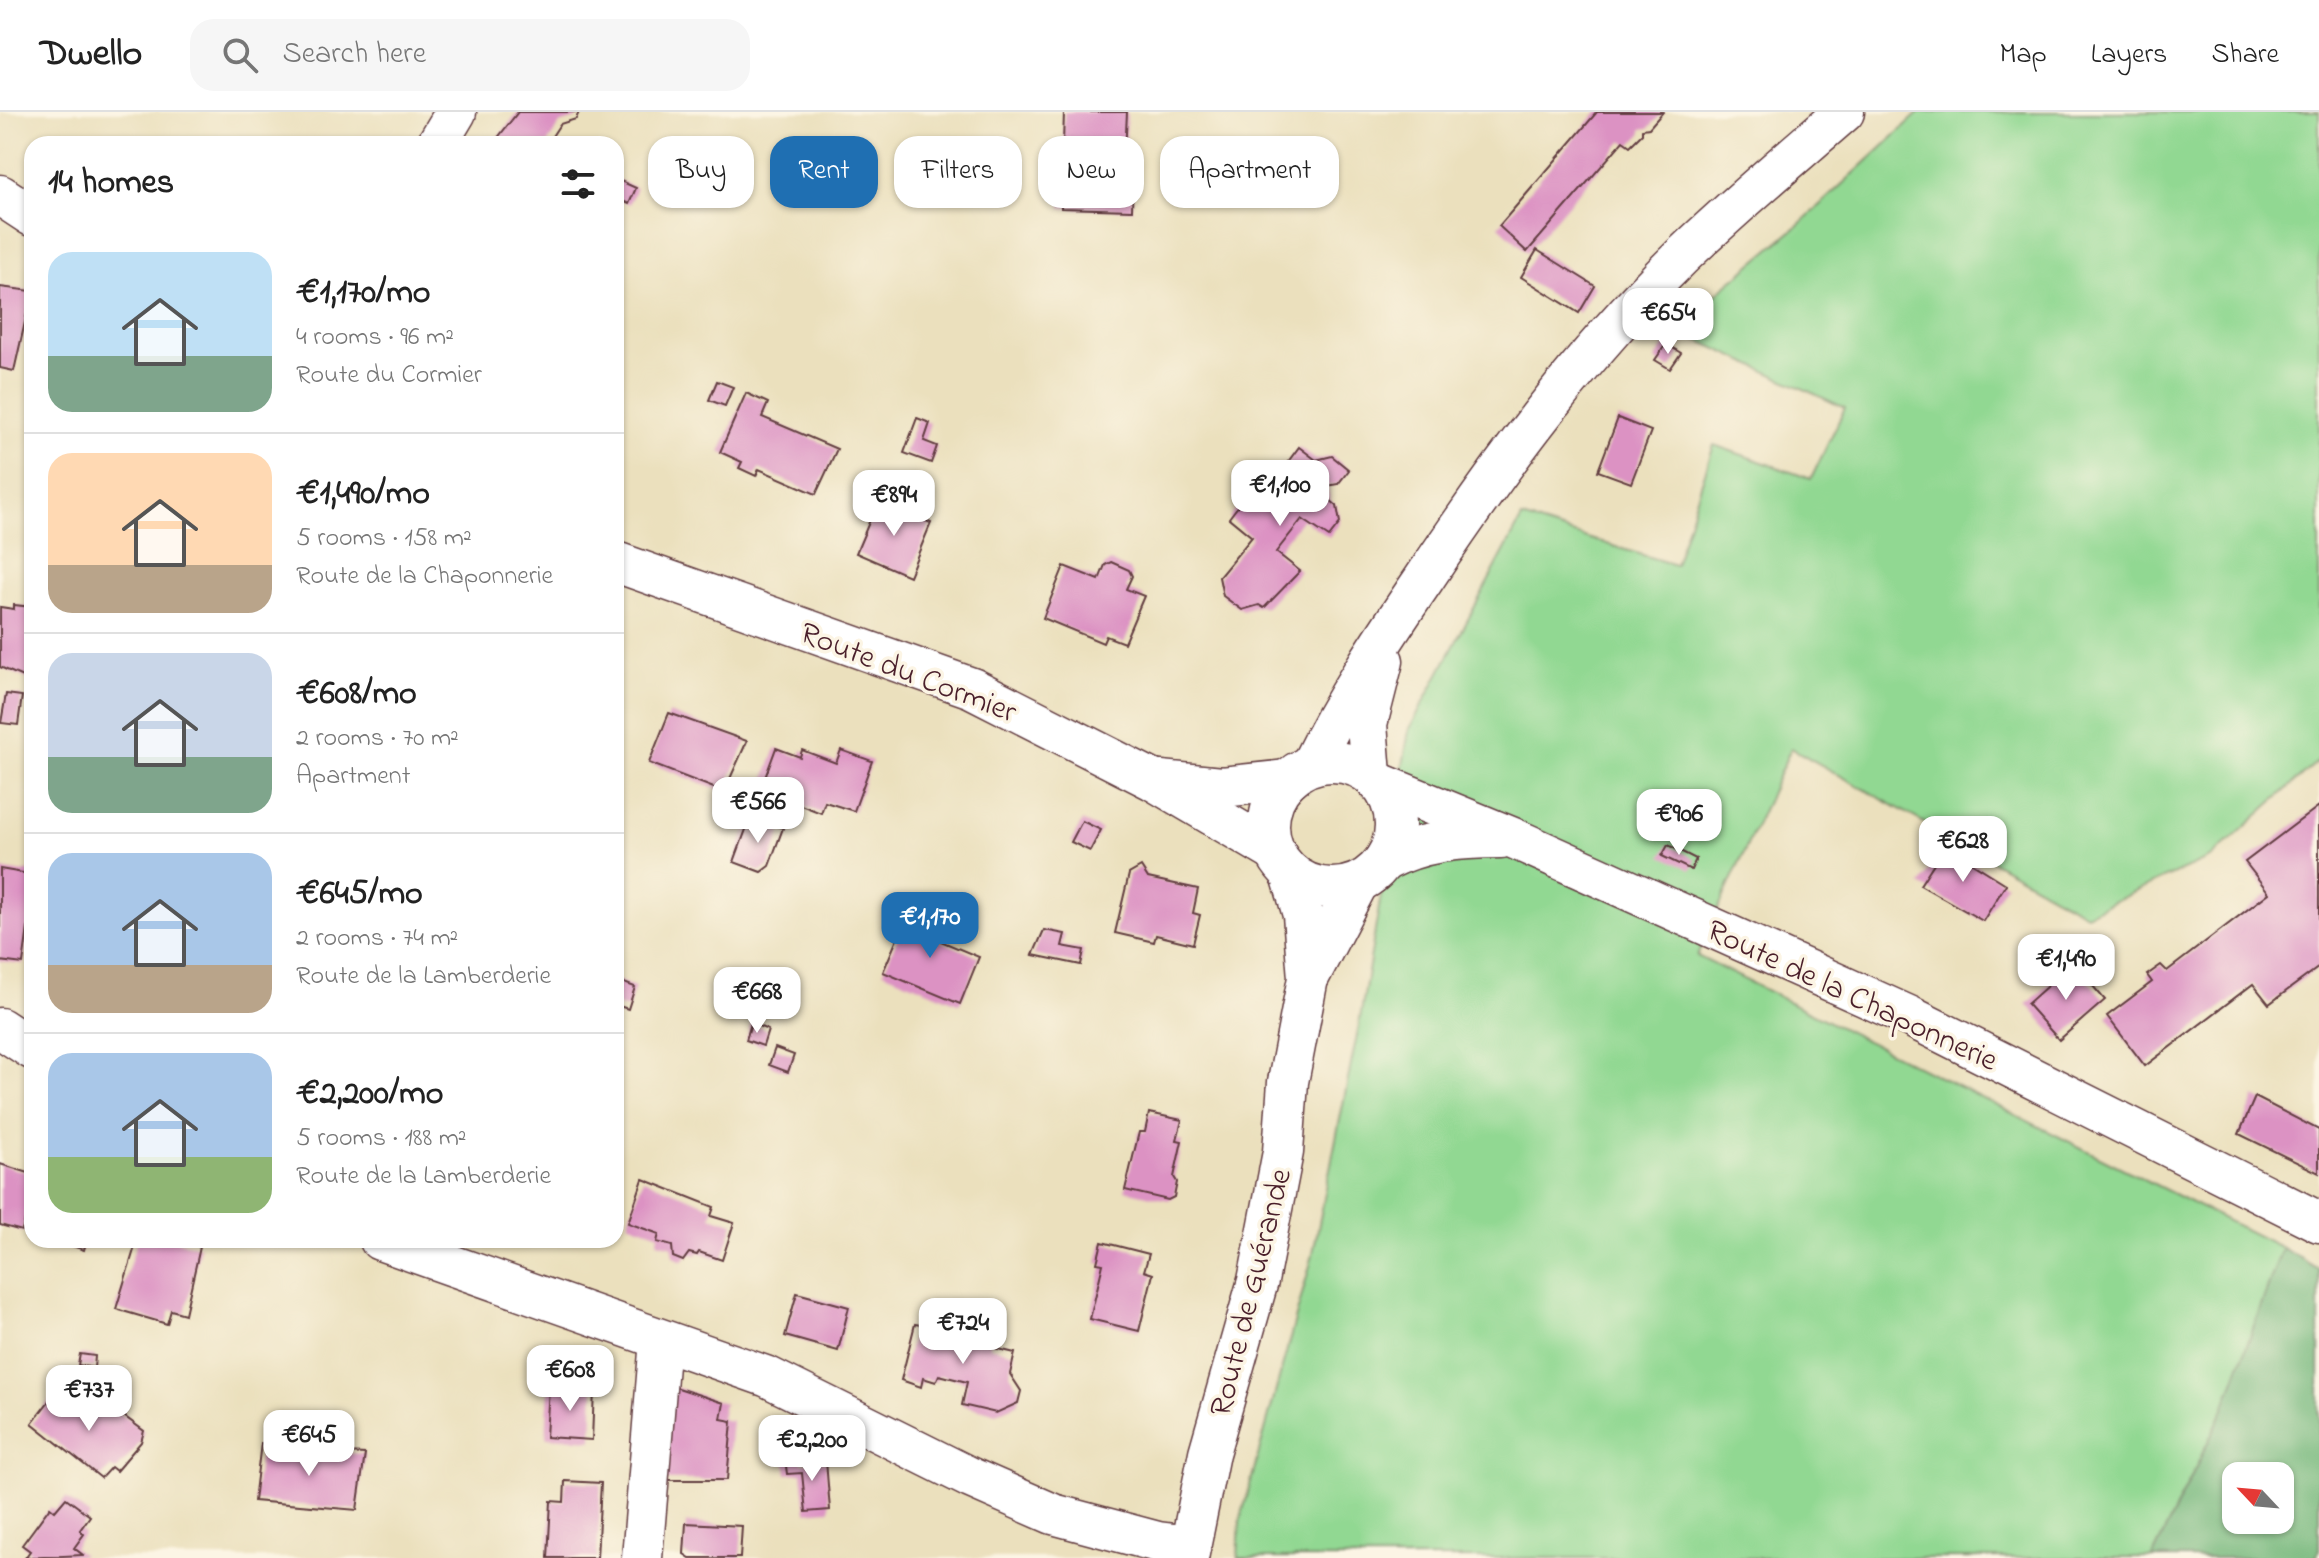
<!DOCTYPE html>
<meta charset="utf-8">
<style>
:root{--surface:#fff;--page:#f6f6f6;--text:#222;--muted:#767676;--line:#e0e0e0;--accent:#1f6fb2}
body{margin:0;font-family:"Indie Flower",sans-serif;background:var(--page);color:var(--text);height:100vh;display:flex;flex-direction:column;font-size:30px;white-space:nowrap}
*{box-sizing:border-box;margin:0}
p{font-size:26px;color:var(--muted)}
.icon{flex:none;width:44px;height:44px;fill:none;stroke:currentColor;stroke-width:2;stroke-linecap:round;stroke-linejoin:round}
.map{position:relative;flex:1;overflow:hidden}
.panel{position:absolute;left:24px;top:24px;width:600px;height:1112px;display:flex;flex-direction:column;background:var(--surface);border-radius:24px;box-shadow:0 2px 6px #0004}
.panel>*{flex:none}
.banner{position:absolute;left:648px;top:24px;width:760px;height:72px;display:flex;gap:16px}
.needle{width:52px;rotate:296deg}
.tools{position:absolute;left:2222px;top:1350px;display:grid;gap:16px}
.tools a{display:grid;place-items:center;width:72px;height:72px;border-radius:16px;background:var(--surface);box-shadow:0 2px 6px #0004;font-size:40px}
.price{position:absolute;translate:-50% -68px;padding:0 18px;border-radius:16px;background:#fff;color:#222;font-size:26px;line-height:52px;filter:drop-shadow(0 2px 4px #0008)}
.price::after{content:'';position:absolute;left:50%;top:48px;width:24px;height:18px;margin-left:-12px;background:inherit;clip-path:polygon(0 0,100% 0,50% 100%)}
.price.selected{background:var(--accent);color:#fff}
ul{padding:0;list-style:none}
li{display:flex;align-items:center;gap:24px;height:200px;padding:0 24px}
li+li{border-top:2px solid var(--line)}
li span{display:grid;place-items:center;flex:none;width:224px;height:160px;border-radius:24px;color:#555}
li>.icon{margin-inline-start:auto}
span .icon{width:96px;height:96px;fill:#fffc;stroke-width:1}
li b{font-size:34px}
h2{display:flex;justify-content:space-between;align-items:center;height:96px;padding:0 24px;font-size:34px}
.chip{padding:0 28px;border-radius:24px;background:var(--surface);box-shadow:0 2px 6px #0004;font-size:28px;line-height:72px}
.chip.selected{background:var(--accent);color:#fff}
header{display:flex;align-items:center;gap:48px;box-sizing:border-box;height:112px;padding:0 40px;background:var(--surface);border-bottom:2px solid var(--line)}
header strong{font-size:38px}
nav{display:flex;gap:44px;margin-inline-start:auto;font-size:28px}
.search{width:560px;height:72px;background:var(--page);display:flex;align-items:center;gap:20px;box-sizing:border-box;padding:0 28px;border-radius:24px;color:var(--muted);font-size:30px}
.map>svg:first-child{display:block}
.green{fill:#91d892;stroke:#6e7c5e;stroke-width:2}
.forest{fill:#74b87c;stroke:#5f6c54;stroke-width:2;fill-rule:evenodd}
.building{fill:#dc92c3}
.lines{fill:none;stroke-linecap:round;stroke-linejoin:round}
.minor-casing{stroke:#623c41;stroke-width:43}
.minor{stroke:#fff;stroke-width:40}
.labels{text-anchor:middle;stroke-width:7;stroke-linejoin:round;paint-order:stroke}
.street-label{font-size:32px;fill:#4a1f2b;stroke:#fcf5e5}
</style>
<header>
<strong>Dwello</strong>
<div class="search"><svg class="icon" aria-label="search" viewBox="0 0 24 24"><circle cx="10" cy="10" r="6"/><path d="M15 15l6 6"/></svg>Search here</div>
<nav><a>Map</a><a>Layers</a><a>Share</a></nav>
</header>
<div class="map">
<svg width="2319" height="1446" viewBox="0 0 2319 1446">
<rect width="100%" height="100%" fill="#fcf5e5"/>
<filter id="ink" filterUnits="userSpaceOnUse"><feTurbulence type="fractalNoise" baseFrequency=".0125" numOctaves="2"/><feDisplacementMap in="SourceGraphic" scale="16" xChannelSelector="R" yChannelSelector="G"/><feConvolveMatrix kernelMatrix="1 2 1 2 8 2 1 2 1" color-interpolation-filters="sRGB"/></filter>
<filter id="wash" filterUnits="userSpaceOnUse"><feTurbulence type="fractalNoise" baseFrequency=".006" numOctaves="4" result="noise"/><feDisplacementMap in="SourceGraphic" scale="32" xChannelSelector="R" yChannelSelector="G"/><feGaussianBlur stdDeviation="1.8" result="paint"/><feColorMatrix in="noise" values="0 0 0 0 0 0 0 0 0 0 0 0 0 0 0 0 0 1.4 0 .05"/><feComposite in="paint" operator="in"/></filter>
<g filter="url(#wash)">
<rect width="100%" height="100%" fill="#ebe0bd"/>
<path class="green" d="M1920,0H2319V648L2212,745L2086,802L1791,636L1697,844L2282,1136L2224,1297L2152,1446H1238L1240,1410L1312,1146L1359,913L1409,618L1522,406L1675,453L1714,333L1811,367L1845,296L1674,217L1794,117Z"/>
<path class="forest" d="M2282,1136L2319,1157V1438L2316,1446H2152L2224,1297ZM2236,1364H2280V1408H2236Z"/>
<g id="blocks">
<g class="building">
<path d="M518,0H579L576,7L560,12L547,32H493Z"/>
<path d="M1064,0H1127L1124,63L1133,64L1132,98L1061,96Z"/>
<path d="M1597,0H1663L1649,16L1642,17V22L1630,34L1623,29L1527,140L1499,114Z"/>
<path d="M616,67L636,76L629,92L616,86Z"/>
<path d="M1537,138L1595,174L1579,201L1521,165Z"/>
<path d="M0,175L32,179L14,259L0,256Z"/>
<path d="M1666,232L1681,241L1670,257L1655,248Z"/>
<path d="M717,269L733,275L725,294L709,288Z"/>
<path d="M746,281L768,291L762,305L837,337L816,382L759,357L756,364L739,356L742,350L720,340Z"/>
<path d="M917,306L930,311L924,329L937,334L931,351L904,341Z"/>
<path d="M1618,306L1651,319L1631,371L1598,359Z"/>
<path d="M1299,335L1316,348L1332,344L1349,358L1338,372L1327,374L1330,388L1337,394L1340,411L1329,425L1302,407L1276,440L1300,459L1264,496L1259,493L1242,498L1223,484L1219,465L1252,425L1229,406L1254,373L1275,389L1279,384L1276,366Z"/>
<path d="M878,389L931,411L909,464L856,441Z"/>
<path d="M1111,450L1129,458L1132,464L1126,477L1144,484L1124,531L1106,524L1103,531L1043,506L1064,454L1099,468L1105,453Z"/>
<path d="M14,493L32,495V551L27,567L0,555V495L14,497Z"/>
<path d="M6,582L22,584L18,613L1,611Z"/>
<path d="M669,601L747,629L724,680L649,651Z"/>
<path d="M776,636L800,645L802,638L836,651L841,638L872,649L854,699L825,690L821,701L785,687L786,683L762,674Z"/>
<path d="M2319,694V855L2269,892L2253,872L2145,954L2107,904L2152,870L2147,863L2161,853L2167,859L2269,781L2245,750Z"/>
<path d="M751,704L783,716L769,754L761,760L734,750Z"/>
<path d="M1082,709L1101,718L1090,739L1071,730Z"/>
<path d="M1668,733L1696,747L1691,758L1662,744Z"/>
<path d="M1945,734L2006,772L1983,809L1920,773Z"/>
<path d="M1141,755L1148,766L1198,777L1193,801L1200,803L1193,832L1156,823L1154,830L1115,821L1129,762Z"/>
<path d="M0,757L23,761L32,757V817L28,816L23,852L0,849Z"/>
<path d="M909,799L937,810L931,825L979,845L960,892L883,860Z"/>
<path d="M1044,818L1065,822L1062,834L1084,838L1081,853L1033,843Z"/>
<path d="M2073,851L2105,888L2059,928L2027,892Z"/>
<path d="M616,868L635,875L628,897L616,893Z"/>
<path d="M751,911L768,918L763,934L746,928Z"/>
<path d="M775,936L794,943L788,960L769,953Z"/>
<path d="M2255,985L2319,1018V1061L2239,1022Z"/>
<path d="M1149,1001L1182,1008L1177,1028L1182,1029L1174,1065L1177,1070L1174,1085L1168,1088L1125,1078L1139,1020H1145Z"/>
<path d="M0,1052L32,1062V1110L25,1108L22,1119L0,1113Z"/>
<path d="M643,1067L714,1095L711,1104L734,1111L722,1148L699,1140L697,1143L689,1141L683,1149L673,1145L672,1134L657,1130L659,1122L628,1111Z"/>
<path d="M55,1128H87L84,1138Z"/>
<path d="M137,1128H176L200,1135L185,1202L171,1198L167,1212L116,1197Z"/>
<path d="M1102,1130L1149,1142L1144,1159L1153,1162L1139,1219L1090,1207L1103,1152L1097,1151Z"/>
<path d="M797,1181L849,1195L838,1239L785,1224Z"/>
<path d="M915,1212L992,1225L990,1235L1015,1241L1010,1262L1021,1279L1018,1291L996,1301L962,1293L967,1270L939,1263L936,1270L923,1266L921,1275L901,1268Z"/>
<path d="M80,1242L95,1244L94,1256L78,1253Z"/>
<path d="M669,1273L724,1291L721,1307L732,1309L727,1368H665Z"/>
<path d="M60,1275L100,1306L109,1293L144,1319L141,1330L116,1359L111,1355L101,1366L32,1311Z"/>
<path d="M549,1275L594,1277L592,1328L546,1325Z"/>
<path d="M261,1331L285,1332L286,1338L365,1342L357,1398L254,1389Z"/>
<path d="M802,1345V1351L826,1349L830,1398L806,1400L802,1361L787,1362L785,1346Z"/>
<path d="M565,1369L601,1371L597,1446H548L551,1389L564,1390Z"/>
<path d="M66,1386L90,1404L80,1418L84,1422L74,1436L83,1443L25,1446L30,1439L22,1433L50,1395L55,1399Z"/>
<path d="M686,1411L742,1414L740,1446H690L684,1442Z"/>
</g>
</g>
</g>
<g filter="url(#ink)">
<use href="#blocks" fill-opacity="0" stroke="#623c41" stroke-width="2"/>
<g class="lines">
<defs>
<g id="minor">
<path d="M437,32L456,0"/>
<path d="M0,83L32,104"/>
<path d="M616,450L972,576L1153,668L1275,740"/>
<circle cx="1332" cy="713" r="63"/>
<path d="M1311,653C1343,587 1383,527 1424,467C1500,353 1583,241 1681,145C1733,95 1789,48 1844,0"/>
<path d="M1371,663L1367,612L1383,549"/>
<path d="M1161,669L1222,675L1288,668"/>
<path d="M1379,671L1513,726L1911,905L2319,1110"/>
<path d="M1384,749C1422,729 1459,726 1501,726"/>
<path d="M1310,863L1358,771"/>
<path d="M0,916L32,937"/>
<path d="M380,1128L768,1265L971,1366L1053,1402L1158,1430L1190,1434"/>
<path d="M642,1446L660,1228"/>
<path d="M1188,1446L1209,1341L1258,1169L1283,1040L1288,970L1308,866L1303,803L1291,762"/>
</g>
</defs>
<use href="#minor" class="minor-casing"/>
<use href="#minor" class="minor"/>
</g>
</g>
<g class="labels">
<g class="street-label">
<text transform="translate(909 559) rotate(21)" y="11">Route du Cormier</text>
<text transform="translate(1853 882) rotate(25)" y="11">Route de la Chaponnerie</text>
<text transform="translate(1249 1180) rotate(-76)" y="11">Route de Guérande</text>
</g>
</g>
</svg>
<div class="tools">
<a><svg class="needle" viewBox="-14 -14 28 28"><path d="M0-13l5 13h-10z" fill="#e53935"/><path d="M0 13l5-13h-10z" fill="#767676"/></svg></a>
</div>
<b class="price" style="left:1668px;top:244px">€654</b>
<b class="price" style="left:1280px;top:416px">€1,100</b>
<b class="price" style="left:894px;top:426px">€894</b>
<b class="price" style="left:758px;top:733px">€566</b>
<b class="price" style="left:1679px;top:745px">€906</b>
<b class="price" style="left:1963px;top:772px">€628</b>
<b class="price selected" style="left:930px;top:848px">€1,170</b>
<b class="price" style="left:2066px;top:890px">€1,490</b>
<b class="price" style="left:757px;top:923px">€668</b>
<b class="price" style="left:963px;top:1254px">€724</b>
<b class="price" style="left:570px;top:1301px">€608</b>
<b class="price" style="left:89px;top:1321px">€737</b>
<b class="price" style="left:309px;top:1366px">€645</b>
<b class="price" style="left:812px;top:1371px">€2,200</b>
<div class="banner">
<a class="chip">Buy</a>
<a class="chip selected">Rent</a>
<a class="chip">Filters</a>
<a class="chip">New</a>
<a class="chip">Apartment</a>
</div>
<section class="panel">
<h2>14 homes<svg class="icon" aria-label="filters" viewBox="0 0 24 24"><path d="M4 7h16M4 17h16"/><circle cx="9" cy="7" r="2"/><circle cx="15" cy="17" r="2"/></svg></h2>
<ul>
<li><span style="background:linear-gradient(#bfe0f5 65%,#7fa58c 0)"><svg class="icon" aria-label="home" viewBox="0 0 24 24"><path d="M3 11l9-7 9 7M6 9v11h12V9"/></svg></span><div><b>€1,170/mo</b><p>4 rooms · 96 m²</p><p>Route du Cormier</p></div></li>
<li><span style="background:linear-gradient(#ffd9b3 70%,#b9a48a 0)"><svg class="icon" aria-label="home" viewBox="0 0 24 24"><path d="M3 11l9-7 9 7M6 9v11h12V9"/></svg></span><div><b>€1,490/mo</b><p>5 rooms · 158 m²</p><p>Route de la Chaponnerie</p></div></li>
<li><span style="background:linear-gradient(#c9d6e8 65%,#7fa58c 0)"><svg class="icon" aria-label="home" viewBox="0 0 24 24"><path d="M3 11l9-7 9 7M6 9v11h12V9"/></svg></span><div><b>€608/mo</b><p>2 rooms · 70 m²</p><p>Apartment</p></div></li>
<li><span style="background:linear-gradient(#a9c7e8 70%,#b9a48a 0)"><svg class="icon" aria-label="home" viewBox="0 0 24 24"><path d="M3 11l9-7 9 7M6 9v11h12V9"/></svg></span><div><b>€645/mo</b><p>2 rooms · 74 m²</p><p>Route de la Lamberderie</p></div></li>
<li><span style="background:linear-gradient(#a9c7e8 65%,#8fb573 0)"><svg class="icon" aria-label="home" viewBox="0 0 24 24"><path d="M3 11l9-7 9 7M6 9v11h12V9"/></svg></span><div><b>€2,200/mo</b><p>5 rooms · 188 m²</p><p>Route de la Lamberderie</p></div></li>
</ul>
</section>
</div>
